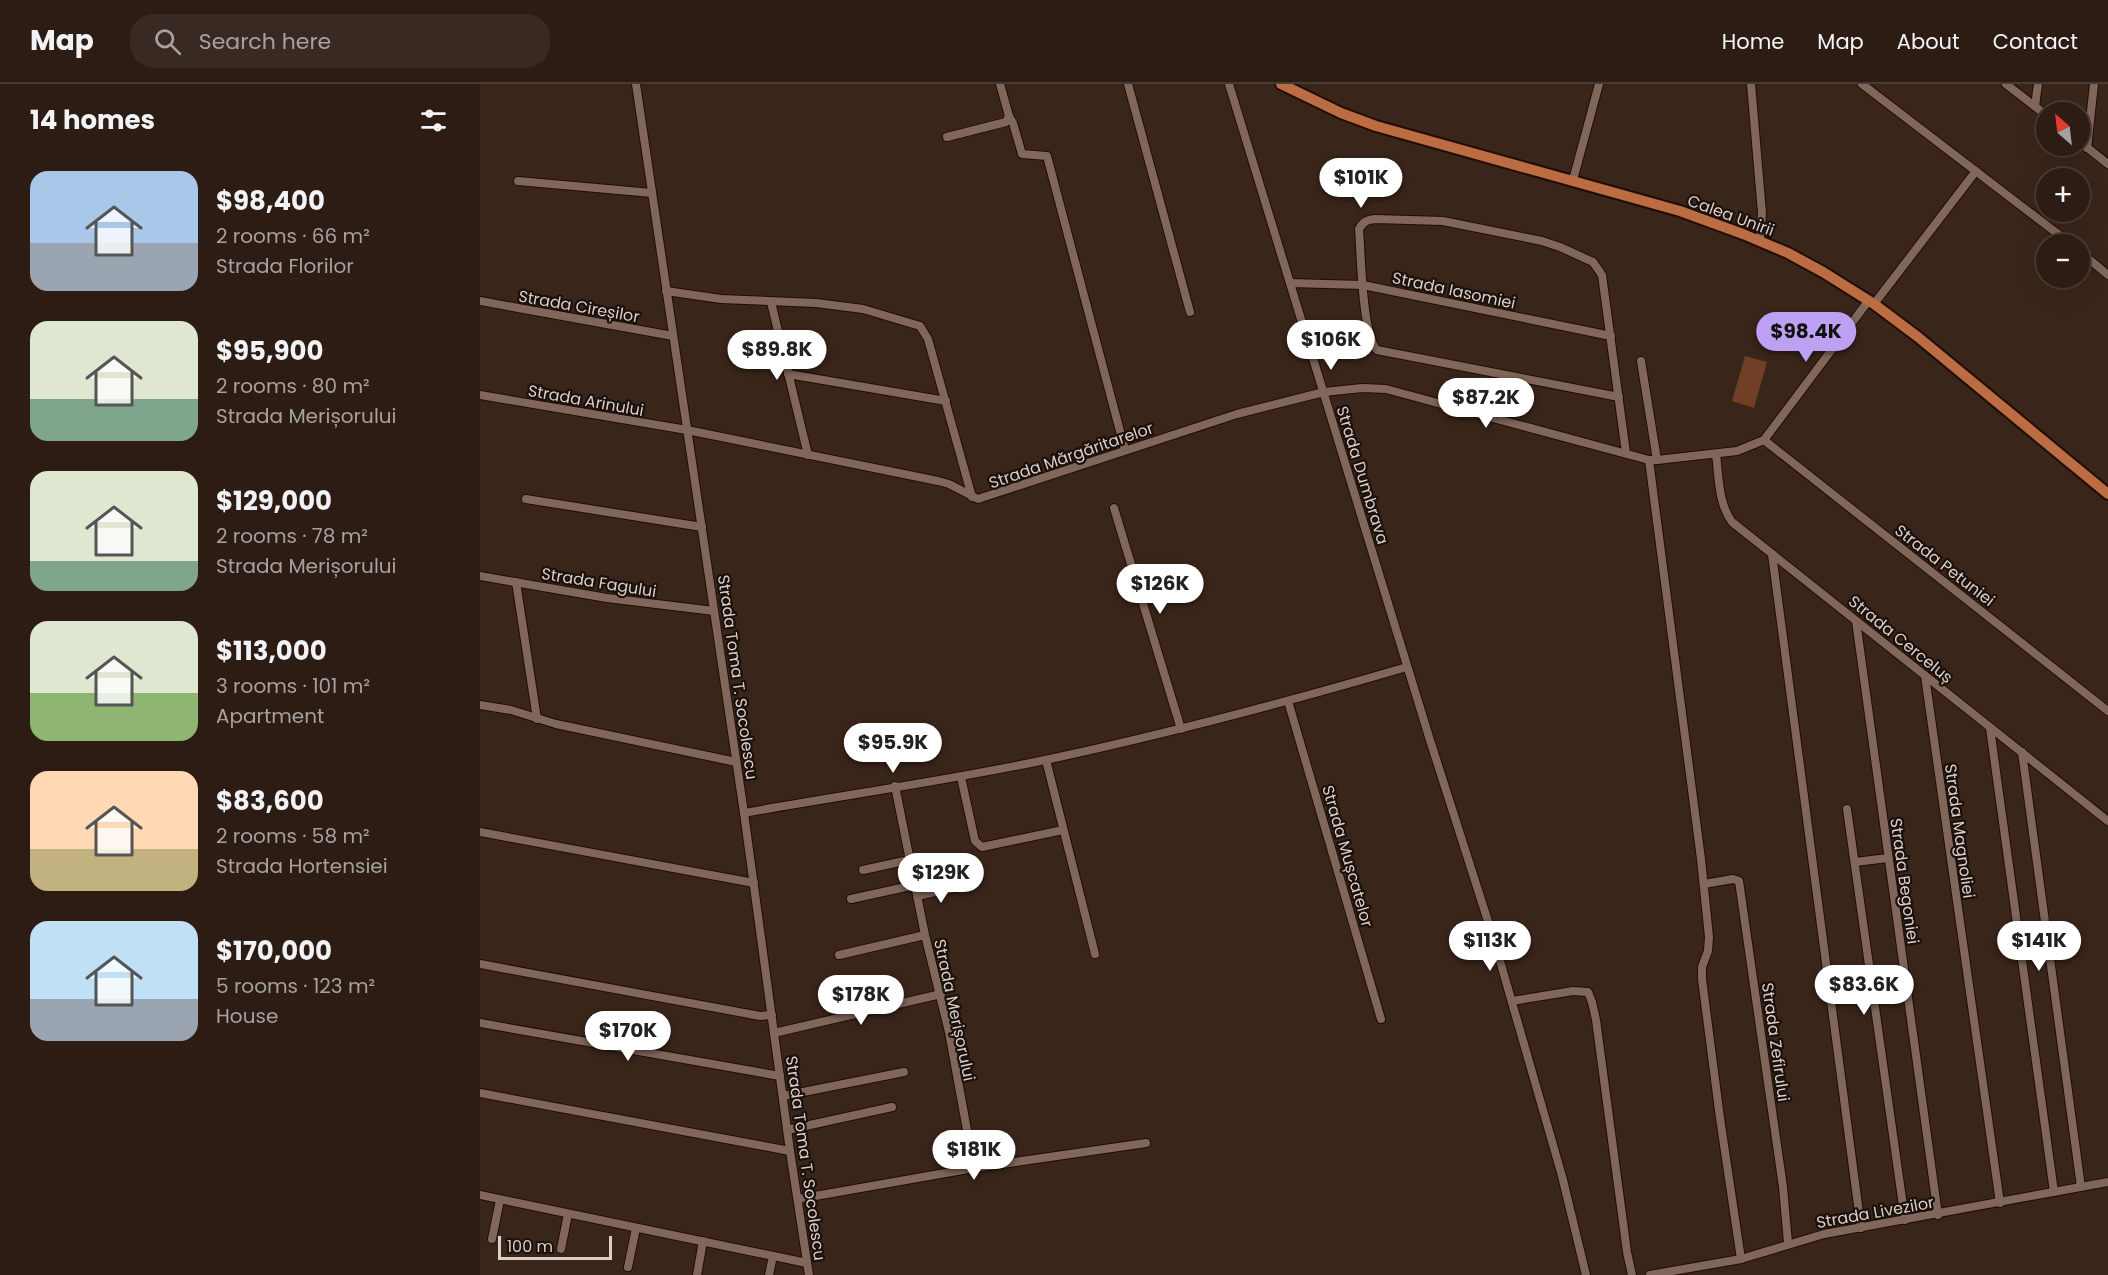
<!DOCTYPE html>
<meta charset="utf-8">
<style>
:root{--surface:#2c1c14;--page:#382922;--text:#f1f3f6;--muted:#a6a1a0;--line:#483a34;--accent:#bca0f2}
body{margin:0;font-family:Poppins,sans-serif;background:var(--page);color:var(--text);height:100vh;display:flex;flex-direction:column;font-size:22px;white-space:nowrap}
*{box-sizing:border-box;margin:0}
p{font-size:20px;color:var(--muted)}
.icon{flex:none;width:33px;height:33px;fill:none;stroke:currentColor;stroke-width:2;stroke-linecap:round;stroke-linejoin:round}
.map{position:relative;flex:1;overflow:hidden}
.sheet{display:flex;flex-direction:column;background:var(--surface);width:480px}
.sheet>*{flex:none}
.needle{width:39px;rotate:332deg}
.buttons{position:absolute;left:1556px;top:18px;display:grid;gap:12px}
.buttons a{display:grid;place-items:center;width:54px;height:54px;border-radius:50%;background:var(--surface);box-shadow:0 6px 24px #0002,0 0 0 2px var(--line);font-size:30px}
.scale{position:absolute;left:18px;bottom:15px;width:114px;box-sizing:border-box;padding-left:6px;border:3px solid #ddcec7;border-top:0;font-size:16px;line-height:21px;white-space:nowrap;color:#ddcec7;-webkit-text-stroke:4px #1a110c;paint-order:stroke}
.price{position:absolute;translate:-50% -51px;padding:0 14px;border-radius:21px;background:#fff;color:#222;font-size:20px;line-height:39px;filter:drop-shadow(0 2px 3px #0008)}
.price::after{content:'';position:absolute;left:50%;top:36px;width:18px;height:14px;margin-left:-9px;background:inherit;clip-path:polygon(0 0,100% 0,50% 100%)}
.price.on{background:var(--accent);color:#111}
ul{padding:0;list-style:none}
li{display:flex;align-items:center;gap:18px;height:150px;padding:0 30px}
li span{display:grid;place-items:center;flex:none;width:168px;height:120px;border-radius:18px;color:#555}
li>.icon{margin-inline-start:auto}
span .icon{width:72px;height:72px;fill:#fffc;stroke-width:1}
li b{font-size:26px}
h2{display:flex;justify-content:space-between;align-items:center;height:72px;padding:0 30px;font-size:26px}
header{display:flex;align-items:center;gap:36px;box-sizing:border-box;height:84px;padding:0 30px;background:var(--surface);border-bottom:2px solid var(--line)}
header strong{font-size:28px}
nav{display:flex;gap:33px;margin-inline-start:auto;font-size:21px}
.search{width:420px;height:54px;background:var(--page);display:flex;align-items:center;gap:15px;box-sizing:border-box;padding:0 21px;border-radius:24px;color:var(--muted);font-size:22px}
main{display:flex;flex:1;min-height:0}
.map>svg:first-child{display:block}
.green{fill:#713f25}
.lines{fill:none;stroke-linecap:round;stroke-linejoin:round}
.minor-casing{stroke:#210d05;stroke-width:10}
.major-casing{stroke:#210d05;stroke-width:14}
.minor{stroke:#81675b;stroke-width:8}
.major{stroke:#bb6c43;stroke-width:10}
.labels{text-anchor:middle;stroke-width:4.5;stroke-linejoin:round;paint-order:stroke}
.street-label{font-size:16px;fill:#ddcec7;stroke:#1a110c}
</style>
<header>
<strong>Map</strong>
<div class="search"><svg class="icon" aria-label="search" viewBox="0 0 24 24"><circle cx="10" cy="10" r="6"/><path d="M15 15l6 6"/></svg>Search here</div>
<nav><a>Home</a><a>Map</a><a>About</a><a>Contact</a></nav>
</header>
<main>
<section class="sheet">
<h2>14 homes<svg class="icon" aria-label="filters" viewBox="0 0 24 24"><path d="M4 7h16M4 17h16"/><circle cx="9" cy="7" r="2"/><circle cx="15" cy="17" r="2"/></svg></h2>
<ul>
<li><span style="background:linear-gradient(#a9c7e8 60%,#9aa5b1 0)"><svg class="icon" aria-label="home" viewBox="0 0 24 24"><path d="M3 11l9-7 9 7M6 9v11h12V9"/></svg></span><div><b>$98,400</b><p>2 rooms · 66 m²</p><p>Strada Florilor</p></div></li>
<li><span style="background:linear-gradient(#dfe7d0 65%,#7fa58c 0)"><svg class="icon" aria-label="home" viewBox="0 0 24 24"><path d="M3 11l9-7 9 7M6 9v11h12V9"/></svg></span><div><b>$95,900</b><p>2 rooms · 80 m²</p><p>Strada Merișorului</p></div></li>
<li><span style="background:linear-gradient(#dfe7d0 75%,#7fa58c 0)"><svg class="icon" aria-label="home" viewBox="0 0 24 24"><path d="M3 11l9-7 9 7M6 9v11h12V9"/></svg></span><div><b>$129,000</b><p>2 rooms · 78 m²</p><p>Strada Merișorului</p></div></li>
<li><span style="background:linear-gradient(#dfe7d0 60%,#8fb573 0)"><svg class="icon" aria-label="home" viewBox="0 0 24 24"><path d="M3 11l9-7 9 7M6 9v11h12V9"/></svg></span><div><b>$113,000</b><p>3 rooms · 101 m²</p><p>Apartment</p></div></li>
<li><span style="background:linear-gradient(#ffd9b3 65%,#c2b280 0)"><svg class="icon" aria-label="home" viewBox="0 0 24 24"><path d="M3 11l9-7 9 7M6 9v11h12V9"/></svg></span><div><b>$83,600</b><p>2 rooms · 58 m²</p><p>Strada Hortensiei</p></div></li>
<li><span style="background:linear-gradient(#bfe0f5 65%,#9aa5b1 0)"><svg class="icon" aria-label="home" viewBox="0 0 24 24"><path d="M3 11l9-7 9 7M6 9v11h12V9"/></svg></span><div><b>$170,000</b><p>5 rooms · 123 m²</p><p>House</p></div></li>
</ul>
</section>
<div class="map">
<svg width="1628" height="1191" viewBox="0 0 1628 1191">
<rect width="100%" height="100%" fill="#3a251a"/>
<path class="green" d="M1265,272L1287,278L1274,324L1252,317Z"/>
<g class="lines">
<defs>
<g id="minor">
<path d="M156,0L264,729L310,1067L329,1191"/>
<path d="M648,0L710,228"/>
<path d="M749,0L949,653L1014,856L1082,1092L1106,1191"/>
<path d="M1271,0L1282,129L1280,156"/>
<path d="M1382,0L1591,160"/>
<path d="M1526,0L1566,31"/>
<path d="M1555,22L1558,0"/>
<path d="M529,32L533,39L542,70L567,72L645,366"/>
<path d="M467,53L526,38L529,32L520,0"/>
<path d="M1599,57L1628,80"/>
<path d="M1607,64L1614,0"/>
<path d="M1093,96L1119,0"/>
<path d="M38,97L172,109"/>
<path d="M1599,167L1628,191"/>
<path d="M810,199L883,201L1131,252"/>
<path d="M186,207L241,215L336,219L383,225L440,242L448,255L492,413"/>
<path d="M0,217L193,252"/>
<path d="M291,218L328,371"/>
<path d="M1394,220L1496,87"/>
<path d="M1161,277L1177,376"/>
<path d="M308,290L466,317"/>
<path d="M0,311L207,346L458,397L469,400L498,415L757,330L844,308L882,304L906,305L1169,376H1177L1257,367L1284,356L1389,216"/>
<path d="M1139,313L897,266C882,250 881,170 879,145C883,138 886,136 895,135L963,137L1062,157L1080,163L1113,178L1122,191L1146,369"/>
<path d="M1284,356L1628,627"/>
<path d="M1236,370C1239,393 1238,419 1252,438L1628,737"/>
<path d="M1169,376L1221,775L1229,853L1228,867L1222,883V895L1240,1034L1261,1175"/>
<path d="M46,415L222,443"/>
<path d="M634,424L701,645"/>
<path d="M1292,470L1381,1144"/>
<path d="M0,492L127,514L234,527"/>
<path d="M36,498L57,635"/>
<path d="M1376,537L1458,1131"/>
<path d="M1445,592L1520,1119"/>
<path d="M808,617L901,935"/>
<path d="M0,621L31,626L76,640L256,678"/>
<path d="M1510,644L1574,1108"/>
<path d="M1542,668L1601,1103"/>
<path d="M566,676L615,870"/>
<path d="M481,693L495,757L502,763L583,746"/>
<path d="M415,702L445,851L469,948L494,1084"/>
<path d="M1367,725L1425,1136"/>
<path d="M264,729C364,711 466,697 565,676C687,650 807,618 927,583"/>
<path d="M0,748L274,799"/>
<path d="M1375,778L1408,774"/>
<path d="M383,786L429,776"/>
<path d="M1224,800L1253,795L1259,797L1303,1103L1308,1159"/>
<path d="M437,812L479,803"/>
<path d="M371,815L435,801"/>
<path d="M359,871L445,851"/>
<path d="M0,880L280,932L292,931"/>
<path d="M1032,917L1093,907L1108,908L1112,918L1116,936L1147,1168L1152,1191"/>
<path d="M0,939L300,992"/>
<path d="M294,949L461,910"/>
<path d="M0,1009L310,1067"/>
<path d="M303,1012L424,988"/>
<path d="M307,1046L412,1023"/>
<path d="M0,1111L327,1179"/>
<path d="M318,1115L494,1084L666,1059"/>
<path d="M12,1155L20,1116"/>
<path d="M81,1165L88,1130"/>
<path d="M148,1183L156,1144"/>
<path d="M217,1191L223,1157"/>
<path d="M289,1191L293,1172"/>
<path d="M1170,1191L1261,1175L1344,1150L1628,1098"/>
</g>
<path id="major" d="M801,0L861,29L896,42L1200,127L1263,150L1308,169L1343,188L1394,220L1438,253L1628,410"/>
</defs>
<use href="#minor" class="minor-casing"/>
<use href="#major" class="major-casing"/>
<use href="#minor" class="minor"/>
<use href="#major" class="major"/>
</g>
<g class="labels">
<g class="street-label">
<text transform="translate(1251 131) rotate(20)" y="6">Calea Unirii</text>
<text transform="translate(974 206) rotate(12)" y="6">Strada Iasomiei</text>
<text transform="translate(99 222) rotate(10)" y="6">Strada Cireșilor</text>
<text transform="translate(106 316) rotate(10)" y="6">Strada Arinului</text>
<text transform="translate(591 371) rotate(-19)" y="6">Strada Mărgăritarelor</text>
<text transform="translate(883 391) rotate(73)" y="6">Strada Dumbrava</text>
<text transform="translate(1465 481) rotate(38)" y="6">Strada Petuniei</text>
<text transform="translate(119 498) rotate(9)" y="6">Strada Fagului</text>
<text transform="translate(1421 555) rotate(39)" y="6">Strada Cerceluș</text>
<text transform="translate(258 593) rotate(82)" y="6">Strada Toma T. Socolescu</text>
<text transform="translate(1480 747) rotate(82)" y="6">Strada Magnoliei</text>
<text transform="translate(868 772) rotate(74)" y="6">Strada Mușcatelor</text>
<text transform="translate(1425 797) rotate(82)" y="6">Strada Begoniei</text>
<text transform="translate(475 926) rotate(78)" y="6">Strada Merișorului</text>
<text transform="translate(1296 958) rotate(82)" y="6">Strada Zefirului</text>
<text transform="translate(326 1074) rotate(82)" y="6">Strada Toma T. Socolescu</text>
<text transform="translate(1395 1128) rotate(-10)" y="6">Strada Livezilor</text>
</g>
</g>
</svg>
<div class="buttons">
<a><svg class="needle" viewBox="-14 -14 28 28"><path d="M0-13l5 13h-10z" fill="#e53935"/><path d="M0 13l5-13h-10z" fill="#a6a1a0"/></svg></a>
<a>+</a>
<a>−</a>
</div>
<div class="scale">100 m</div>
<b class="price" style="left:881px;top:125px">$101K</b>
<b class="price on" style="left:1326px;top:279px">$98.4K</b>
<b class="price" style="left:851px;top:287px">$106K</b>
<b class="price" style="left:297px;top:297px">$89.8K</b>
<b class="price" style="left:1006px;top:345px">$87.2K</b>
<b class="price" style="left:680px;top:531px">$126K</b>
<b class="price" style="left:413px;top:690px">$95.9K</b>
<b class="price" style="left:461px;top:820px">$129K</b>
<b class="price" style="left:1010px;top:888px">$113K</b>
<b class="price" style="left:1559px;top:888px">$141K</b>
<b class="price" style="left:1384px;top:932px">$83.6K</b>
<b class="price" style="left:381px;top:942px">$178K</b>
<b class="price" style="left:148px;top:978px">$170K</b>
<b class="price" style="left:494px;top:1097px">$181K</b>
</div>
</main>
